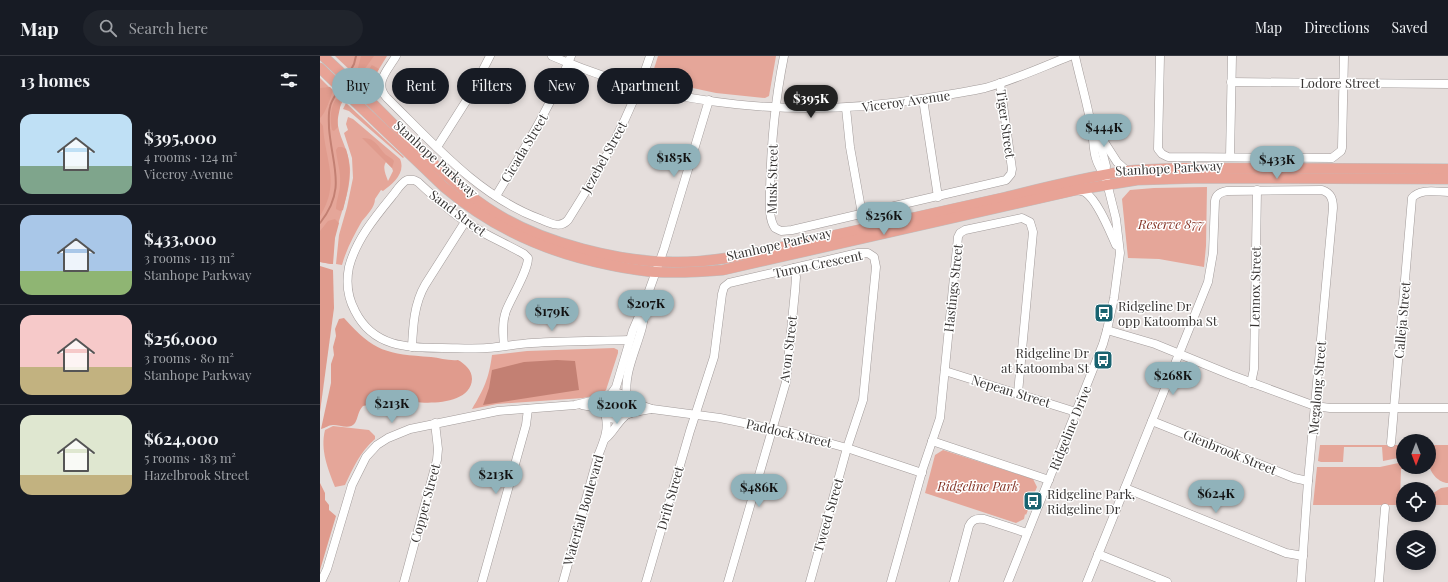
<!DOCTYPE html>
<meta charset="utf-8">
<style>
:root{--surface:#171b24;--page:#20242c;--text:#f1f3f6;--muted:#9ea1a6;--line:#363941;--accent:#90b2ba}
body{margin:0;font-family:"Playfair Display",serif;background:var(--page);color:var(--text);height:100vh;display:flex;flex-direction:column;font-size:15px;white-space:nowrap}
*{box-sizing:border-box;margin:0}
p{font-size:13px;color:var(--muted)}
.icon{flex:none;width:22px;height:22px;fill:none;stroke:currentColor;stroke-width:2;stroke-linecap:round;stroke-linejoin:round}
.map{position:relative;flex:1;overflow:hidden}
.panel{display:flex;flex-direction:column;background:var(--surface);width:320px}
.panel>*{flex:none}
.hud{position:absolute;left:12px;top:12px;width:380px;height:36px;display:flex;gap:8px}
.needle{width:26px;rotate:180deg}
.tools{position:absolute;left:1076px;top:378px;display:grid;gap:8px}
.tools a{display:grid;place-items:center;width:40px;height:40px;border-radius:50%;background:var(--surface);box-shadow:0 2px 6px #0003;font-size:20px}
.price{position:absolute;translate:-50% -34px;padding:0 9px;border-radius:14px;background:var(--accent);color:#111;font-size:13px;line-height:26px;filter:drop-shadow(0 1px 2px #0008)}
.price::after{content:'';position:absolute;left:50%;top:24px;width:12px;height:9px;margin-left:-6px;background:inherit;clip-path:polygon(0 0,100% 0,50% 100%)}
.price.active{background:#222;color:#fff}
ul{padding:0;list-style:none}
li{display:flex;align-items:center;gap:12px;height:100px;padding:0 20px}
li+li{border-top:1px solid var(--line)}
li span{display:grid;place-items:center;flex:none;width:112px;height:80px;border-radius:12px;color:#555}
li>.icon{margin-inline-start:auto}
span .icon{width:48px;height:48px;fill:#fffc;stroke-width:1}
li b{font-size:17px}
h2{display:flex;justify-content:space-between;align-items:center;height:48px;padding:0 20px;font-size:17px}
.tag{padding:0 14px;border-radius:18px;background:var(--surface);box-shadow:0 2px 6px #0003;font-size:14px;line-height:36px}
.tag.active{background:var(--accent);color:#111}
header{display:flex;align-items:center;gap:24px;box-sizing:border-box;height:56px;padding:0 20px;background:var(--surface);border-bottom:1px solid var(--line)}
header strong{font-size:19px}
nav{display:flex;gap:22px;margin-inline-start:auto;font-size:14px}
.search{width:280px;height:36px;background:var(--page);display:flex;align-items:center;gap:10px;box-sizing:border-box;padding:0 14px;border-radius:22px;color:var(--muted);font-size:15px}
main{display:flex;flex:1;min-height:0}
.map>svg:first-child{display:block}
.green{fill:#e5a699;fill-rule:evenodd}
.forest{fill:#e09b8d}
.water{fill:#c38073}
.lines{fill:none;stroke-linecap:round;stroke-linejoin:round}
.stream{stroke:#c38073;stroke-width:2}
.minor-casing{stroke:#a29b9a;stroke-width:9}
.major-casing{stroke:#bfbebe;stroke-width:11}
.minor{stroke:#fff;stroke-width:8}
.major{stroke:#e8a396;stroke-width:10}
.labels{text-anchor:middle;stroke-width:3;stroke-linejoin:round;paint-order:stroke}
.street-label{font-size:13px;fill:#383534;stroke:#fff}
.park-label{font-size:13px;font-style:italic;fill:#843325;stroke:#fff}
.poi-label{font-size:13px;fill:#383534;stroke:#fff;text-anchor:start}
</style>
<header>
<strong>Map</strong>
<div class="search"><svg class="icon" aria-label="search" viewBox="0 0 24 24"><circle cx="10" cy="10" r="6"/><path d="M15 15l6 6"/></svg>Search here</div>
<nav><a>Map</a><a>Directions</a><a>Saved</a></nav>
</header>
<main>
<section class="panel">
<h2>13 homes<svg class="icon" aria-label="filters" viewBox="0 0 24 24"><path d="M4 7h16M4 17h16"/><circle cx="9" cy="7" r="2"/><circle cx="15" cy="17" r="2"/></svg></h2>
<ul>
<li><span style="background:linear-gradient(#bfe0f5 65%,#7fa58c 0)"><svg class="icon" aria-label="home" viewBox="0 0 24 24"><path d="M3 11l9-7 9 7M6 9v11h12V9"/></svg></span><div><b>$395,000</b><p>4 rooms · 124 m²</p><p>Viceroy Avenue</p></div></li>
<li><span style="background:linear-gradient(#a9c7e8 70%,#8fb573 0)"><svg class="icon" aria-label="home" viewBox="0 0 24 24"><path d="M3 11l9-7 9 7M6 9v11h12V9"/></svg></span><div><b>$433,000</b><p>3 rooms · 113 m²</p><p>Stanhope Parkway</p></div></li>
<li><span style="background:linear-gradient(#f6c9c9 65%,#c2b280 0)"><svg class="icon" aria-label="home" viewBox="0 0 24 24"><path d="M3 11l9-7 9 7M6 9v11h12V9"/></svg></span><div><b>$256,000</b><p>3 rooms · 80 m²</p><p>Stanhope Parkway</p></div></li>
<li><span style="background:linear-gradient(#dfe7d0 75%,#c2b280 0)"><svg class="icon" aria-label="home" viewBox="0 0 24 24"><path d="M3 11l9-7 9 7M6 9v11h12V9"/></svg></span><div><b>$624,000</b><p>5 rooms · 183 m²</p><p>Hazelbrook Street</p></div></li>
</ul>
</section>
<div class="map">
<svg width="1128" height="526" viewBox="0 0 1128 526">
<rect width="100%" height="100%" fill="#e5dedc"/>
<g class="green">
<path d="M15,0H67L48,31Z"/>
<path d="M338,0H456L449,40L445,42L396,37L335,24L332,19Z"/>
<path d="M0,22L23,45C8,71 28,85 30,112C31,135 20,158 15,180C13,189 13,198 13,208H11L0,206Z"/>
<path d="M26,47L84,101L83,102L29,55L23,53Z"/>
<path d="M28,61L33,63L80,103C86,117 73,128 63,135L61,134L55,143C55,151 47,159 42,165C34,179 26,194 22,209L16,208L19,179L27,151L33,122L32,102L24,77L28,74L26,68ZM66,106L72,112L73,115L68,125C66,119 62,112 66,106Z"/>
<path d="M887,131L886,190L884,211L839,203L808,202L802,143L810,134L834,132Z"/>
<path d="M294,292L298,294V297L286,334L282,338L263,342L177,348L152,353C164,333 169,322 172,299L207,295Z"/>
<path d="M13,370L49,374L55,380V383C40,396 33,412 25,429L15,431C8,413 0,394 5,374Z"/>
<path d="M1000,389H1083V401L1063,405L1062,391H1024L1023,406H1001L998,405Z"/>
<path d="M1109,389H1128V427C1119,427 1110,417 1109,408C1108,402 1109,395 1109,389Z"/>
<path d="M623,394L713,423L717,431L711,445H710L708,449H710L706,459L705,458L704,463L696,467L605,437L615,399Z"/>
<path d="M1083,406V411H1088V413H1081L1080,444H1083V449H993L997,411H1060Z"/>
<path d="M1128,431V449H1109V440L1121,432Z"/>
</g>
<g class="forest">
<path d="M41,0H54L41,18L39,19L37,16Z"/>
<path d="M52,9L59,13L48,31L41,24Z"/>
<path d="M10,31L13,34C11,41 5,58 0,62V32Z"/>
<path d="M16,43L20,44C22,51 16,61 18,71L14,75L12,74C10,64 10,51 16,43Z"/>
<path d="M0,66L3,70C5,105 21,127 0,160Z"/>
<path d="M42,82C55,81 58,91 66,99C69,101 72,102 74,105L72,112Z"/>
<path d="M18,91H22L26,93C33,114 28,134 23,154L20,155L16,153C16,145 20,136 20,128C21,116 17,105 16,94Z"/>
<path d="M15,163L19,167L15,182L13,208H11L0,206V175L8,165Z"/>
<path d="M0,210L13,214L14,252L0,356Z"/>
<path d="M24,262C54,296 67,298 111,301C120,302 129,305 138,304C145,308 152,314 152,323C151,347 113,348 95,346C90,346 85,344 80,344C67,344 55,347 43,350C38,355 38,362 35,367C30,374 20,369 13,369C8,369 6,372 1,373L11,327V308L14,299L13,291L16,280L15,273L19,263Z"/>
<path d="M0,427L5,437V444L9,449V454L16,460L0,514Z"/>
</g>
<path class="water" d="M237,304L255,305L259,334L163,349L169,332L172,314L204,306Z"/>
<g class="lines">
<g class="stream">
<path d="M28,19L34,8L36,0"/>
<path d="M0,167C27,133 12,110 9,72C9,65 8,58 10,51C11,45 15,40 18,35"/>
</g>
<defs>
<g id="minor">
<path d="M76,0C68,14 53,27 67,42C113,87 158,140 220,163C230,167 240,173 248,164C281,112 311,60 330,0"/>
<path d="M232,0C350,52 482,63 608,42C627,39 646,36 665,32C694,24 722,11 750,0"/>
<path d="M464,0C455,44 451,89 450,134C450,145 448,162 455,172L461,175L472,174L686,124L691,118L692,113L680,27"/>
<path d="M755,0C760,23 767,46 771,69C775,88 771,102 785,119"/>
<path d="M840,0L838,93L842,98L848,101L1012,102L1021,95L1022,92L1024,0"/>
<path d="M911,26L1128,28"/>
<path d="M603,43L618,141"/>
<path d="M526,52L530,91L542,158"/>
<path d="M779,78L797,106L807,115"/>
<path d="M117,91L150,39L170,0"/>
<path d="M910,101L912,0"/>
<path d="M757,134C760,135 764,135 766,137C778,145 790,176 796,189"/>
<path d="M176,140C204,93 230,52 251,0"/>
<path d="M787,274L835,288L911,319L995,350L1010,352H1128"/>
<path d="M184,290C183,278 182,266 186,255C191,242 208,215 208,202L204,198C185,187 164,179 146,166C129,155 113,140 98,126L94,124H87C81,127 77,134 73,139C55,161 36,184 29,211C26,226 28,242 35,255C53,291 87,292 122,292C137,292 152,293 167,292C182,291 197,288 212,287C245,285 277,285 309,284"/>
<path d="M92,291C93,270 94,248 105,229L145,166"/>
<path d="M625,315L756,356"/>
<path d="M931,327L934,313L937,134"/>
<circle cx="296" cy="350" r="13"/>
<path d="M291,338L296,331L313,274L325,246L344,193L389,44"/>
<path d="M307,343C302,311 324,283 325,252"/>
<path d="M308,345L332,353L400,362L472,377L527,392L602,417"/>
<path d="M262,349L283,353"/>
<path d="M306,359L314,356L331,353"/>
<path d="M832,365L974,422L988,425"/>
<path d="M285,383C293,377 296,368 304,361"/>
<path d="M612,385L729,424"/>
<path d="M1071,387L1092,142C1100,132 1117,136 1128,136"/>
<path d="M805,432L966,497L983,500"/>
<path d="M778,498L847,526"/>
<path d="M1,526L7,513L32,429L46,401L57,389L68,382L90,373L178,355L255,349L287,341"/>
<path d="M84,526L117,404L118,393L115,367"/>
<path d="M162,526L206,369L208,353"/>
<path d="M243,526L278,400C283,387 290,373 285,358"/>
<path d="M326,526L370,375L394,301L402,238L404,231L409,227L538,197H548L554,201L556,211L543,344L527,392L490,526"/>
<path d="M408,526L466,326L475,235L476,221L474,212"/>
<path d="M571,526L603,412L620,362L638,181L640,177L645,174L702,162L710,166L713,176L698,337"/>
<path d="M634,526L649,470C652,463 657,462 664,463L707,477"/>
<path d="M688,526L783,288L787,274L794,242L800,197L796,163L785,119L786,110L780,87L772,71"/>
<path d="M767,526L888,226L893,197L895,145C896,138 901,136 907,135L1002,134C1011,137 1013,143 1013,152L988,425L981,526"/>
<path d="M1059,526L1065,452"/>
</g>
<g id="major">
<path d="M3,0C33,27 62,57 91,86C118,112 144,138 177,158C224,187 299,206 353,206C401,207 447,194 493,184C556,170 619,156 682,142C723,132 765,121 807,115C825,113 844,113 863,112L1128,113"/>
<path d="M0,12L124,131C172,172 228,197 290,209C305,212 320,215 336,216C358,217 380,216 403,214L756,134L817,124L881,122L1128,123"/>
</g>
</defs>
<use href="#minor" class="minor-casing"/>
<use href="#major" class="major-casing"/>
<use href="#minor" class="minor"/>
<use href="#major" class="major"/>
</g>
<defs>
<symbol id="bus-square" viewBox="-11 -11 22 22"><rect x="-9" y="-9" width="18" height="18" rx="4" fill="#196370" stroke="#fff"/><path d="M-5-6H5V4H4V6H2V4H-2V6H-4V4H-5ZM-3.5-4V0h7V-4ZM-3.5 1.2v1.5H-2V1.2ZM2 1.2v1.5H3.5V1.2Z" fill="#fff"/></symbol>
</defs>
<g fill-rule="evenodd">
<use href="#bus-square" x="773" y="246" width="22" height="22"/>
<use href="#bus-square" x="772" y="293" width="22" height="22"/>
<use href="#bus-square" x="702" y="434" width="22" height="22"/>
</g>
<g class="labels">
<g class="street-label">
<text x="1020" y="32">Lodore Street</text>
<text transform="translate(586 45) rotate(-8)" y="5">Viceroy Avenue</text>
<text transform="translate(686 68) rotate(82)" y="5">Tiger Street</text>
<text transform="translate(204 92) rotate(-59)" y="5">Cicada Street</text>
<text transform="translate(284 101) rotate(-61)" y="5">Jezebel Street</text>
<text transform="translate(116 103) rotate(42)" y="5">Stanhope Parkway</text>
<text transform="translate(849 112) rotate(-3)" y="5">Stanhope Parkway</text>
<text transform="translate(452 123) rotate(-89)" y="5">Musk Street</text>
<text transform="translate(138 157) rotate(37)" y="5">Sand Street</text>
<text transform="translate(459 188) rotate(-13)" y="5">Stanhope Parkway</text>
<text transform="translate(498 208) rotate(-12)" y="5">Turon Crescent</text>
<text transform="translate(935 231) rotate(-89)" y="5">Lennox Street</text>
<text transform="translate(633 232) rotate(-84)" y="5">Hastings Street</text>
<text transform="translate(1082 264) rotate(-85)" y="5">Calleja Street</text>
<text transform="translate(468 293) rotate(-83)" y="5">Avon Street</text>
<text transform="translate(997 332) rotate(-85)" y="5">Megalong Street</text>
<text transform="translate(691 335) rotate(17)" y="5">Nepean Street</text>
<text transform="translate(750 372) rotate(-68)" y="5">Ridgeline Drive</text>
<text transform="translate(469 377) rotate(13)" y="5">Paddock Street</text>
<text transform="translate(910 396) rotate(22)" y="5">Glenbrook Street</text>
<text transform="translate(350 442) rotate(-74)" y="5">Drift Street</text>
<text transform="translate(105 447) rotate(-75)" y="5">Copper Street</text>
<text transform="translate(263 454) rotate(-74)" y="5">Waterfall Boulevard</text>
<text transform="translate(508 459) rotate(-74)" y="5">Tweed Street</text>
</g>
<g class="park-label">
<text x="851" y="173">Reserve 877</text>
<text x="658" y="435">Ridgeline Park</text>
</g>
<g class="poi-label">
<text x="798" y="255">Ridgeline Dr<tspan x="798" dy="15">opp Katoomba St</tspan></text>
<text x="769" y="302" text-anchor="end">Ridgeline Dr<tspan x="769" dy="15">at Katoomba St</tspan></text>
<text x="727" y="443">Ridgeline Park,<tspan x="727" dy="15">Ridgeline Dr</tspan></text>
</g>
</g>
</svg>
<div class="tools">
<a><svg class="needle" viewBox="-14 -14 28 28"><path d="M0-13l5 13h-10z" fill="#e53935"/><path d="M0 13l5-13h-10z" fill="#9ea1a6"/></svg></a>
<a><svg class="icon" aria-label="locate" viewBox="0 0 24 24"><circle cx="12" cy="12" r="6"/><path d="M12 2v4M12 18v4M2 12h4M18 12h4"/></svg></a>
<a><svg class="icon" aria-label="layers" viewBox="0 0 24 24"><path d="M12 4l9 5-9 5-9-5zM3 14l9 5 9-5"/></svg></a>
</div>
<b class="price active" style="left:491px;top:63px">$395K</b>
<b class="price" style="left:784px;top:92px">$444K</b>
<b class="price" style="left:354px;top:122px">$185K</b>
<b class="price" style="left:957px;top:124px">$433K</b>
<b class="price" style="left:564px;top:180px">$256K</b>
<b class="price" style="left:326px;top:268px">$207K</b>
<b class="price" style="left:232px;top:276px">$179K</b>
<b class="price" style="left:853px;top:340px">$268K</b>
<b class="price" style="left:72px;top:368px">$213K</b>
<b class="price" style="left:297px;top:369px">$200K</b>
<b class="price" style="left:176px;top:439px">$213K</b>
<b class="price" style="left:439px;top:452px">$486K</b>
<b class="price" style="left:896px;top:458px">$624K</b>
<div class="hud">
<a class="tag active">Buy</a>
<a class="tag">Rent</a>
<a class="tag">Filters</a>
<a class="tag">New</a>
<a class="tag">Apartment</a>
</div>
</div>
</main>
